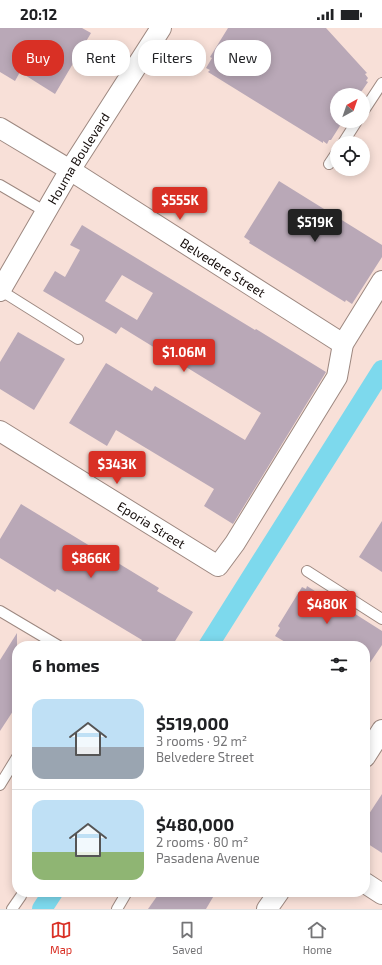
<!DOCTYPE html>
<meta charset="utf-8">
<style>
:root{--surface:#fff;--page:#f2f2f2;--text:#202124;--muted:#757577;--line:#e0e0e0;--accent:#d93025}
body{margin:0;font-family:"Exo 2",sans-serif;background:var(--page);color:var(--text);height:100vh;display:flex;flex-direction:column;font-size:15px;white-space:nowrap}
*{box-sizing:border-box;margin:0}
p{font-size:13px;color:var(--muted)}
.icon{flex:none;width:22px;height:22px;fill:none;stroke:currentColor;stroke-width:2;stroke-linecap:round;stroke-linejoin:round}
.map{position:relative;flex:1;overflow:hidden}
.panel{position:absolute;left:12px;top:613px;width:358px;height:256px;display:flex;flex-direction:column;background:var(--surface);border-radius:16px;box-shadow:0 2px 10px #0003}
.panel>*{flex:none}
.guide{position:absolute;left:12px;top:12px;width:358px;height:36px;display:flex;gap:8px}
.needle{width:26px;rotate:40deg}
.tools{position:absolute;left:330px;top:60px;display:grid;gap:8px}
.tools a{display:grid;place-items:center;width:40px;height:40px;border-radius:50%;background:var(--surface);box-shadow:0 2px 10px #0003;font-size:20px}
.price{position:absolute;translate:-50% -34px;padding:0 9px;border-radius:4px;background:var(--accent);color:#fff;font-size:13px;line-height:26px;filter:drop-shadow(0 1px 2px #0008)}
.price::after{content:'';position:absolute;left:50%;top:24px;width:12px;height:9px;margin-left:-6px;background:inherit;clip-path:polygon(0 0,100% 0,50% 100%)}
.price.selected{background:#222;color:#fff}
ul{padding:0;list-style:none}
li{display:flex;align-items:center;gap:12px;height:100px;padding:0 20px}
li+li{border-top:1px solid var(--line)}
li span{display:grid;place-items:center;flex:none;width:112px;height:80px;border-radius:12px;color:#555}
li>.icon{margin-inline-start:auto}
span .icon{width:48px;height:48px;fill:#fffc;stroke-width:1}
li b{font-size:17px}
h2{display:flex;justify-content:space-between;align-items:center;height:48px;padding:0 20px;font-size:17px}
.chip{padding:0 14px;border-radius:16px;background:var(--surface);box-shadow:0 2px 10px #0003;font-size:14px;line-height:36px}
.chip.selected{background:var(--accent);color:#fff}
.status{display:flex;justify-content:space-between;align-items:center;height:28px;padding:0 20px;background:var(--surface);direction:ltr}
.status svg{height:11px;fill:currentColor}
.tab-bar{display:flex;justify-content:space-around;align-items:center;height:56px;border-top:1px solid var(--line);background:var(--surface);font-size:11px;color:var(--muted)}
.tab-bar a{display:grid;justify-items:center;gap:2px}
.tab-bar .selected{color:var(--accent)}
.map>svg:first-child{display:block}
.lines{fill:none;stroke-linecap:round;stroke-linejoin:round}
.canal{stroke:#7dd9ed;stroke-width:20}
.building{fill:#b9a8b7;fill-rule:evenodd}
.service-casing{stroke:#9d8880;stroke-width:12}
.minor-casing{stroke:#9d8880;stroke-width:22}
.service{stroke:#fff;stroke-width:10}
.minor{stroke:#fff;stroke-width:20}
.labels{text-anchor:middle;stroke-width:3;stroke-linejoin:round;paint-order:stroke}
.street-label{font-size:13px;fill:#150d0b;stroke:#f8e0d8}
</style>
<div class="status"><b>20:12</b><svg viewBox="0 0 49 12"><path d="M0 12V9h3v3zM5 12V6h3v6zM10 12V3h3v9zM15 12V0h3v12zM26 1h20v11H26zM47 4h2v5h-2z"/></svg></div>
<div class="map">
<svg width="382" height="881" viewBox="0 0 382 881">
<rect width="100%" height="100%" fill="#f8e0d8"/>
<g class="lines">
<g class="canal">
<path d="M208,618L382,342"/>
<path d="M42,881L53,864"/>
</g>
</g>
<g class="building">
<path d="M0,0H82L91,5L55,66L20,44L15,53L0,44Z"/>
<path d="M228,0H326L367,45L365,46L368,50L366,53L368,54L359,67H337V93H343L331,112H329L327,116L323,113V115L208,44L210,42L206,40L212,30L210,29Z"/>
<path d="M279,153L382,217V229L352,276L346,272L345,274L249,215L250,213L244,209Z"/>
<path d="M82,197L255,302L256,301L326,344L233,496L204,478L214,461L116,402L107,418L69,395L106,335L152,363L155,358L245,412L261,385L121,299L116,306L43,263L55,243L65,249L80,222L70,217ZM122,247L153,265L137,292L105,273Z"/>
<path d="M18,304L65,331L34,382L0,361V334Z"/>
<path d="M21,476L159,560L157,563L193,584L172,618H139L142,612L57,561L55,564L0,530V511Z"/>
<path d="M382,493V544L359,529Z"/>
<path d="M307,558L318,565L319,563L382,603V617L365,642V618H292L275,608L280,600L278,598L302,559L306,561Z"/>
<path d="M17,605V677L0,703V632Z"/>
<path d="M382,766V825L365,814V792Z"/>
<path d="M160,864H216L206,881H148Z"/>
</g>
<g class="lines">
<defs>
<g id="service">
<path d="M363,84L382,55"/>
<path d="M343,115L357,93"/>
<path d="M329,136L337,124"/>
<path d="M0,157L46,184"/>
<path d="M0,262L78,311"/>
<path d="M307,543L382,591"/>
<path d="M0,583L59,618"/>
<path d="M0,757L17,729"/>
<path d="M12,881L21,868"/>
<path d="M117,881L127,864"/>
</g>
<g id="minor">
<path id="s1" d="M0,100L70,142L343,316"/>
<path id="s2" d="M0,263L70,142L161,0"/>
<path id="s3" d="M0,403L218,538L235,515L337,349L343,316L382,253"/>
<path d="M365,729L382,702"/>
<path d="M365,855L382,866"/>
<path d="M267,881L279,864"/>
</g>
</defs>
<use href="#service" class="service-casing"/>
<use href="#minor" class="minor-casing"/>
<use href="#service" class="service"/>
<use href="#minor" class="minor"/>
</g>
<g class="labels">
<g class="street-label">
<text dy="5" stroke="none"><textPath href="#s2" startOffset="154">Houma Boulevard</textPath></text>
<text dy="5" stroke="none"><textPath href="#s1" startOffset="263">Belvedere Street</textPath></text>
<text dy="5" stroke="none"><textPath href="#s3" startOffset="178">Eporia Street</textPath></text>
</g>
</g>
</svg>
<div class="tools">
<a><svg class="needle" viewBox="-14 -14 28 28"><path d="M0-13l5 13h-10z" fill="#e53935"/><path d="M0 13l5-13h-10z" fill="#757577"/></svg></a>
<a><svg class="icon" aria-label="locate" viewBox="0 0 24 24"><circle cx="12" cy="12" r="6"/><path d="M12 2v4M12 18v4M2 12h4M18 12h4"/></svg></a>
</div>
<b class="price" style="left:180px;top:193px">$555K</b>
<b class="price selected" style="left:315px;top:215px">$519K</b>
<b class="price" style="left:184px;top:345px">$1.06M</b>
<b class="price" style="left:117px;top:457px">$343K</b>
<b class="price" style="left:91px;top:551px">$866K</b>
<b class="price" style="left:327px;top:597px">$480K</b>
<div class="guide">
<a class="chip selected">Buy</a>
<a class="chip">Rent</a>
<a class="chip">Filters</a>
<a class="chip">New</a>
</div>
<section class="panel">
<h2>6 homes<svg class="icon" aria-label="filters" viewBox="0 0 24 24"><path d="M4 7h16M4 17h16"/><circle cx="9" cy="7" r="2"/><circle cx="15" cy="17" r="2"/></svg></h2>
<ul>
<li><span style="background:linear-gradient(#bfe0f5 60%,#9aa5b1 0)"><svg class="icon" aria-label="home" viewBox="0 0 24 24"><path d="M3 11l9-7 9 7M6 9v11h12V9"/></svg></span><div><b>$519,000</b><p>3 rooms · 92 m²</p><p>Belvedere Street</p></div></li>
<li><span style="background:linear-gradient(#bfe0f5 65%,#8fb573 0)"><svg class="icon" aria-label="home" viewBox="0 0 24 24"><path d="M3 11l9-7 9 7M6 9v11h12V9"/></svg></span><div><b>$480,000</b><p>2 rooms · 80 m²</p><p>Pasadena Avenue</p></div></li>
</ul>
</section>
</div>
<nav class="tab-bar">
<a class="selected"><svg class="icon" aria-label="map" viewBox="0 0 24 24"><path d="M3 6l6-2 6 2 6-2v14l-6 2-6-2-6 2zM9 4v14M15 6v14"/></svg>Map</a>
<a><svg class="icon" aria-label="saved" viewBox="0 0 24 24"><path d="M7 4h10v16l-5-4-5 4z"/></svg>Saved</a>
<a><svg class="icon" aria-label="home" viewBox="0 0 24 24"><path d="M3 11l9-7 9 7M6 9v11h12V9"/></svg>Home</a>
</nav>
